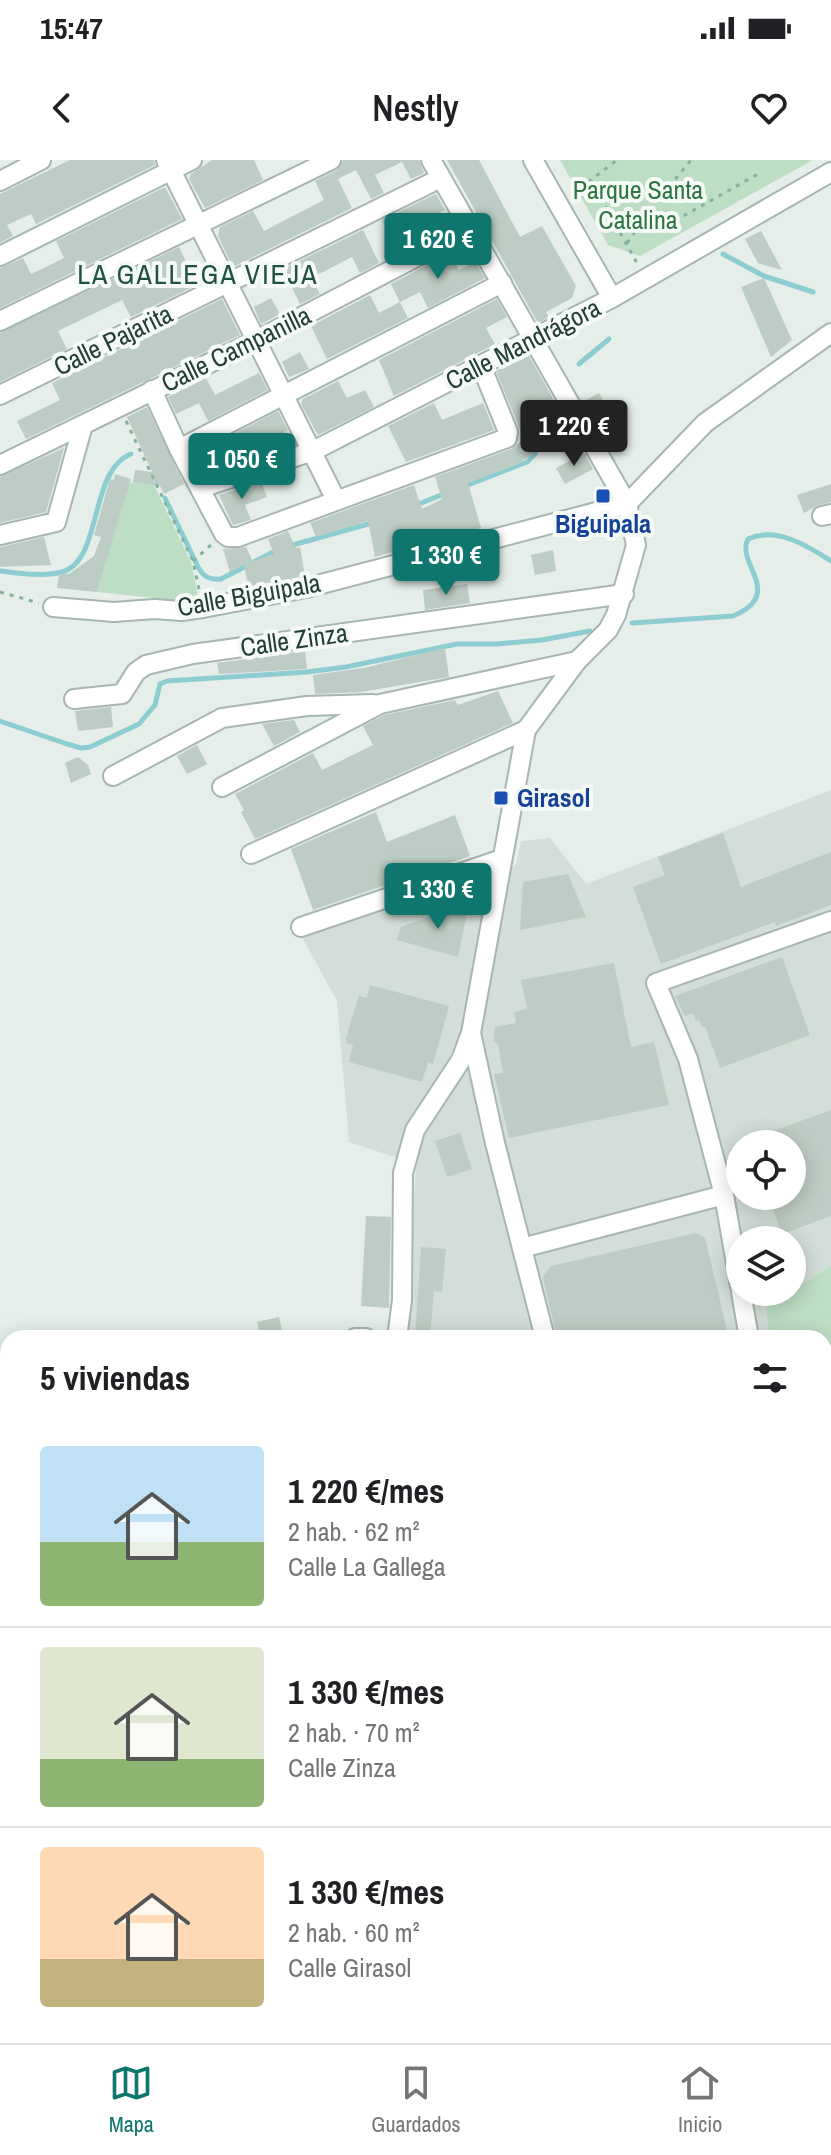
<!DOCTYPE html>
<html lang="es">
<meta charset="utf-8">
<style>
:root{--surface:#fff;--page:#f6f6f6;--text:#202124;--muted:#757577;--line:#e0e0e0;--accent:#0f766e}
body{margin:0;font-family:"Archivo Narrow",sans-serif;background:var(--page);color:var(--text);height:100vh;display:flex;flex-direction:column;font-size:30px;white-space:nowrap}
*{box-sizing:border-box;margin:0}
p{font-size:26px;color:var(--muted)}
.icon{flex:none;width:44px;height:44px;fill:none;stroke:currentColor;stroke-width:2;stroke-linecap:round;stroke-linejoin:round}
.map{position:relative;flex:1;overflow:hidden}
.sheet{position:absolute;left:0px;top:1170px;width:832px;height:714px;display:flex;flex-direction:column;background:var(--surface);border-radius:24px 24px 0 0;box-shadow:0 4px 20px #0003}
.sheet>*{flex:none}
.fabs{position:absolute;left:726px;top:970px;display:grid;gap:16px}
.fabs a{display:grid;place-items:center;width:80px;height:80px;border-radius:50%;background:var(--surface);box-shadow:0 4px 20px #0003;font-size:40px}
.price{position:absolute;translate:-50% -68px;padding:0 18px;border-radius:8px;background:var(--accent);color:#fff;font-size:26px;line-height:52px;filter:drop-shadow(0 2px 4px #0008)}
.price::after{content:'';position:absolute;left:50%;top:48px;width:24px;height:18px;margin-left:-12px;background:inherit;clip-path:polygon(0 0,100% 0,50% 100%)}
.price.selected{background:#222;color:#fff}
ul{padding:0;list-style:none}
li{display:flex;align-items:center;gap:24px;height:200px;padding:0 40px}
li+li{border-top:2px solid var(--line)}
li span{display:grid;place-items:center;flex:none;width:224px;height:160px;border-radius:8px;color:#555}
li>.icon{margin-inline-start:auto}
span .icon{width:96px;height:96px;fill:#fffc;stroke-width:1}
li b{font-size:34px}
h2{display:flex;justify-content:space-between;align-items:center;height:96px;padding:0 40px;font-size:34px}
.status{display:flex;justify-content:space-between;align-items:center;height:56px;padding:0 40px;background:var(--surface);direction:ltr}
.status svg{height:22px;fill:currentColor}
header{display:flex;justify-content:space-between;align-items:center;height:104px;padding:0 40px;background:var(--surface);font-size:36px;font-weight:600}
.menu{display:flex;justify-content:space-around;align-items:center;height:112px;border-top:2px solid var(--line);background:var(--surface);font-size:22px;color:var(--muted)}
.menu a{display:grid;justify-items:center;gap:4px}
.menu .selected{color:var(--accent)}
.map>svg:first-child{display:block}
.built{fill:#d3ded8;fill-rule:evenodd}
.green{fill:#bedec4}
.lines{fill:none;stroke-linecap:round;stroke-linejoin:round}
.stream{stroke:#8dcdd2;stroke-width:5}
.building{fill:#bdccc4}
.street-casing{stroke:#a7b6b0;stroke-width:22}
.primary-casing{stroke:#c2cac7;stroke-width:28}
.path{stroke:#85b19f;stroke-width:3;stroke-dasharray:4 6;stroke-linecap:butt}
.street{stroke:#fff;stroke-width:18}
.primary{stroke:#69a38f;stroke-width:24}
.transit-dot{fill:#1a4fb4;stroke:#f5faf7;stroke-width:3}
.labels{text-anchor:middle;stroke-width:8;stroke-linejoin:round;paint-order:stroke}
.park-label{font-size:26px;fill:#2e7744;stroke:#f5faf7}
.street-label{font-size:26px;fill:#244036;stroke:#f5faf7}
.transit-label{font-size:26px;font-weight:bold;fill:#164399;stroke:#f5faf7}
.neighbourhood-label{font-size:28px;letter-spacing:2px;fill:#1f5241;stroke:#f5faf7}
</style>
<div class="status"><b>15:47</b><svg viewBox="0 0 49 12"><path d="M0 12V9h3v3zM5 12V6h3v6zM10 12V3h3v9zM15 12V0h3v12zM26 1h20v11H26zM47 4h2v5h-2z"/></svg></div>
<header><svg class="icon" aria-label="back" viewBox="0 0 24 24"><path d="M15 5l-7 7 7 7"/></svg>Nestly<svg class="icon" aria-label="heart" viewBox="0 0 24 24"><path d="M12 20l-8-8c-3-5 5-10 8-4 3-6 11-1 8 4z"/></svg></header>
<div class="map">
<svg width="831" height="1883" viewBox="0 0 831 1883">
<rect width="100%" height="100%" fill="#e5eee9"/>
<g class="built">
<path d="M831,630V1106L792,1130V1080H740V1132H789L766,1146L769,1178H408L416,1004L349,982L337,841L302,777L516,705L521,681L550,678L586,724ZM740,984H792V1036H740Z"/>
<path d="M831,1261V1883H457L453,1876H824V1263Z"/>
<path d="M8,1571V1876H377L365,1883H0V1575Z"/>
</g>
<g class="green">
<path d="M560,0H813L640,96L608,85Z"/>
<path d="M133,322L154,325L191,402L198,437L173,440L97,432L129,324Z"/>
<path d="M831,1106V1261L824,1263V1178H769L766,1146Z"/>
<path d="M377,1876H453L457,1883H365Z"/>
</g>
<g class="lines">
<g class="stream">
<path d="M723,94L764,116L813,132"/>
<path d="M579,204L609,179"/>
<path d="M463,327L527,302L535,294L557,248"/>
<path d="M165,338L198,407C204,417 209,420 221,419L279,389"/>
<path d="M414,346L446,333"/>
<path d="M289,386L372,363"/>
<path d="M0,411C19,413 44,417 62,412C103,401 88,311 131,294"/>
<path d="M632,463L733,456C786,434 735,403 748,379C776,366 808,386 831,401"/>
<path d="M0,561L67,584L81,588L90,587L139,564L155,545L160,524L167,521L307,512L346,507L457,484H496L542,480L590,471"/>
</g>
</g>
<g class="building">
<path d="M70,0H154L155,5L36,64L31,54L7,65L13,76L0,83V34Z"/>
<path d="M212,0H254L263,20L205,48L189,19L191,14Z"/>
<path d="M343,0H419L424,13L411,19L402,2L375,15L384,33L371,39L356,10L338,19L352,48L233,107L218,76L220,67L253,51L264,71L324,40L315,21L337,10Z"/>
<path d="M447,0H479L520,77L542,66L576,126L572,138L546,152L549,157L538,163Z"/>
<path d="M165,27L182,59L0,148V108L23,98L31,114L48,106L64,98L56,81Z"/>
<path d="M436,34L445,50L431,57L439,72L419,82L412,66L391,77L382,60Z"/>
<path d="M363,70L379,103L360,113L352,97L311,118L320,134L300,144L283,109Z"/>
<path d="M761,71L782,110L758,103L745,79Z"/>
<path d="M179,87L190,110L204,103L211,118L131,157L122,140L58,171L67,189L0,222V173Z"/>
<path d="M450,93L459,110L475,102L485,118L428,148L420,132L400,142L391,124Z"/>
<path d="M764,118L792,180L771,197L741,127Z"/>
<path d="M370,135L379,153L400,142L408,158L327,199L311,166Z"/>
<path d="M271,138L280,154L261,164L254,147Z"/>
<path d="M222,139L240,175L26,279L17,261L60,240L52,223Z"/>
<path d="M497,139L507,157L486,168L495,184L394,236L379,200Z"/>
<path d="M300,192L309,209L289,217L282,202Z"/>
<path d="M528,194L555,242L533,294L516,305L468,323L481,368L375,397L368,361L316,377L310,363L414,325L422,349L442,339L435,317L511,289L524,279L496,211Z"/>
<path d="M259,213L268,230L208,261L199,243L176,254L168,237L206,218L215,235Z"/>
<path d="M338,221L347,238L365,230L374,247L318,275L301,244L303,239Z"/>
<path d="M599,233L627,283L611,292L583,242Z"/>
<path d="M434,243L442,260L483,243L494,270L406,302L388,266Z"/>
<path d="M147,247L184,324L164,334L160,326L133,322L135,310L152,312L127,257Z"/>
<path d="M278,251L288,270L284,272L286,276L271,284L274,291L206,314L195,294Z"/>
<path d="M64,288L46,352L0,363V317Z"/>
<path d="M584,293L593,309L565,324L556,308Z"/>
<path d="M115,314L131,319L97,432L57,428L59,414H69L94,396L101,377L94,375L110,319L114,320Z"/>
<path d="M261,321L267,337L245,345L251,360L233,365L219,335Z"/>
<path d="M831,324V342L819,345L804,353L797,335Z"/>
<path d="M288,371L296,388L300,387L305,416L248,427L244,404L230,412L223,389L246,387L252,400L246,403L274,394L268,379Z"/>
<path d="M44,377L51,405L0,407V387Z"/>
<path d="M553,390L556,411L535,415L531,395Z"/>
<path d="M467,424L470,443L425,450L423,430Z"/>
<path d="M445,488L449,517L361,532L315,534L313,515L364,508Z"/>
<path d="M305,491L307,509L219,514L217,503Z"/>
<path d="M498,531L513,563L255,679L241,652L244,650L235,634L313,593L322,610L373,585L363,566L384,555L455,540L458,545Z"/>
<path d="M111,547L113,567L78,571L75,551Z"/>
<path d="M294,560L300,572L274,586L262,564Z"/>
<path d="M197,585L207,604L187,614L177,596Z"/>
<path d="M78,597L88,605L91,614L71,623L65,603Z"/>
<path d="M376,652L387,682L455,655L470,696L313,750L291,689Z"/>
<path d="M723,673L741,727L831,692V745L776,766L775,762L661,804L633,727L665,715L658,697Z"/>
<path d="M568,714L586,757L520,770L523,722Z"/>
<path d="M469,743L458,797L397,780L401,767Z"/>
<path d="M782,797L810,875L720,908L705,866L702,867L699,860L696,861L693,853L685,856L675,836Z"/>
<path d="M614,803L631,887L654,882L669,945L509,978L494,914L503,913L498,884L494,881L495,867L516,863L514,852L527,849L521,820Z"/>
<path d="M370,825L449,846L433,904L428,902L422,922L349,902L353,885L346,883V879L351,861L359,836L367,838Z"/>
<path d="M831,950V1056L782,1074L768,1036H792V984H778L773,971Z"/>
<path d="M460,973L472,1009L447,1017L435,981Z"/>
<path d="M366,1056L391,1057L389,1148L361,1146Z"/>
<path d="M696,1073L705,1078L729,1178H557L543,1117L551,1106Z"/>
<path d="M421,1087L446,1089L442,1132L434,1131L430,1178H415Z"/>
<path d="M279,1157L284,1178H261L257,1162Z"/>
</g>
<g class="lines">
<defs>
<g id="street">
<path d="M166,0L336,340"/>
<path d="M533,0L612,138"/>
<path d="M0,21L41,0"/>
<path d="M0,96L192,0"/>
<path d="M0,161L331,0"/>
<path d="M152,230L179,289L224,374L228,377H238L507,278L508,272L481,205"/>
<path d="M0,235L441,18"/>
<path d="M179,289L502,123"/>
<path d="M0,305L257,180L470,69"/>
<path d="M201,328L313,291L612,138L831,12"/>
<path d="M627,344L705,263L831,173"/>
<path d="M822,356L831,354"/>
<path d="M0,375L56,362L83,265"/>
<path d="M53,447L114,452L155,449L181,451L203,448L306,428L627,344"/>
<path d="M74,539L122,534L136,512L146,505L193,494L624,434"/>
<path d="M113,616L222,558L307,546L373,544"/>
<path d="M222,627L380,544L577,501"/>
<path d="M251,694L526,570"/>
<path d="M301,767L502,699"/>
<path d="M471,873L495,983L545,1178"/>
<path d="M522,1088L724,1035"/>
<path d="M740,1127L724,1035L688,899L656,823L831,761"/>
<path d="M741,1132L749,1178"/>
<path d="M355,1178H366"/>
<path d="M397,1178L402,1140L403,1013L415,970L461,900L471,873L526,570L577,501L608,470L616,455L636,385L627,344L431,0"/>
<path d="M0,1396L8,1392"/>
<path d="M0,1613L8,1620"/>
<path d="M204,1876L209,1883"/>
<path d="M319,1883L336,1876"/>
</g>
<g id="primary">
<path d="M824,1281L831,1280"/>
<path d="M0,1523L8,1519"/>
</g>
</defs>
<use href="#street" class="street-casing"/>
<use href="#primary" class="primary-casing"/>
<g class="path">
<path d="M591,20L638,105"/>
<path d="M571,32L591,20L617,0"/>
<path d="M637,70L662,68L758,14"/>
<path d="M627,83L656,43L691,0"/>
<path d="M126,261L193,401L200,434"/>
<path d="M193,401L211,385"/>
<path d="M0,432L39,443"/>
</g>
<use href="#street" class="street"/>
<use href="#primary" class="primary"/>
</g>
<g class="transit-dot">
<rect x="595" y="328" width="16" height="16" rx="4"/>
<rect x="493" y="630" width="16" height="16" rx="4"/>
</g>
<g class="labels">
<g class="park-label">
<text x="638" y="39">Parque Santa<tspan x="638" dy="30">Catalina</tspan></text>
</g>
<g class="street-label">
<text transform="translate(113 180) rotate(-26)" y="9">Calle Pajarita</text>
<text transform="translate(523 184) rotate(-27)" y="9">Calle Mandrágora</text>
<text transform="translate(236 189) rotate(-26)" y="9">Calle Campanilla</text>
<text transform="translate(249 435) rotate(-10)" y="9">Calle Biguipala</text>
<text transform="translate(294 480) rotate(-8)" y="9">Calle Zinza</text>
</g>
<g class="transit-label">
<text x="603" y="373">Biguipala</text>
<text x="517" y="647" text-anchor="start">Girasol</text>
</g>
<g class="neighbourhood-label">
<text x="198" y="124">LA GALLEGA VIEJA</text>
</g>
</g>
</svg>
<div class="fabs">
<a><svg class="icon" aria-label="locate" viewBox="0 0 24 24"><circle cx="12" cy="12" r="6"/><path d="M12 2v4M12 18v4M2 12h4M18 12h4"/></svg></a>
<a><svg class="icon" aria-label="layers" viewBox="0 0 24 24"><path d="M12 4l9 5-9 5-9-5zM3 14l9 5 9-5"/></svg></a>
</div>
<b class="price" style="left:438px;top:121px">1 620 €</b>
<b class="price selected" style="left:574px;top:308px">1 220 €</b>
<b class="price" style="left:242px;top:341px">1 050 €</b>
<b class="price" style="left:446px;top:437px">1 330 €</b>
<b class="price" style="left:438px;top:771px">1 330 €</b>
<section class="sheet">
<h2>5 viviendas<svg class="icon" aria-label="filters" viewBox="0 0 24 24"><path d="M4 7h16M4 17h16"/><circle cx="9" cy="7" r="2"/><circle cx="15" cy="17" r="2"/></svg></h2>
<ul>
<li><span style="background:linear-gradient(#bfe0f5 60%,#8fb573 0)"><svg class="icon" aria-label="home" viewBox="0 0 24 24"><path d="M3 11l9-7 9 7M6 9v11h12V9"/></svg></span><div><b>1 220 €/mes</b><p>2 hab. · 62 m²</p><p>Calle La Gallega</p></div></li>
<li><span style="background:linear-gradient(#dfe7d0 70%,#8fb573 0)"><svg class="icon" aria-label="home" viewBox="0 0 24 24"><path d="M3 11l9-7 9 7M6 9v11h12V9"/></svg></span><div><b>1 330 €/mes</b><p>2 hab. · 70 m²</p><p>Calle Zinza</p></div></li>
<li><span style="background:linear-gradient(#ffd9b3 70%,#c2b280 0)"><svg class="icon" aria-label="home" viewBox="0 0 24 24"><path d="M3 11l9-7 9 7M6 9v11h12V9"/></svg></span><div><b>1 330 €/mes</b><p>2 hab. · 60 m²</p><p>Calle Girasol</p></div></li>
</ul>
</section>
</div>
<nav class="menu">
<a class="selected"><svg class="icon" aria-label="map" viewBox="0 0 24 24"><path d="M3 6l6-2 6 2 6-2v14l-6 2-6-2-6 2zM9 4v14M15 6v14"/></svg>Mapa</a>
<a><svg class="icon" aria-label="saved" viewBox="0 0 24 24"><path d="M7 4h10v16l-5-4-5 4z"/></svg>Guardados</a>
<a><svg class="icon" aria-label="home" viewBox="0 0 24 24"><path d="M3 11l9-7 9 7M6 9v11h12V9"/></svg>Inicio</a>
</nav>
